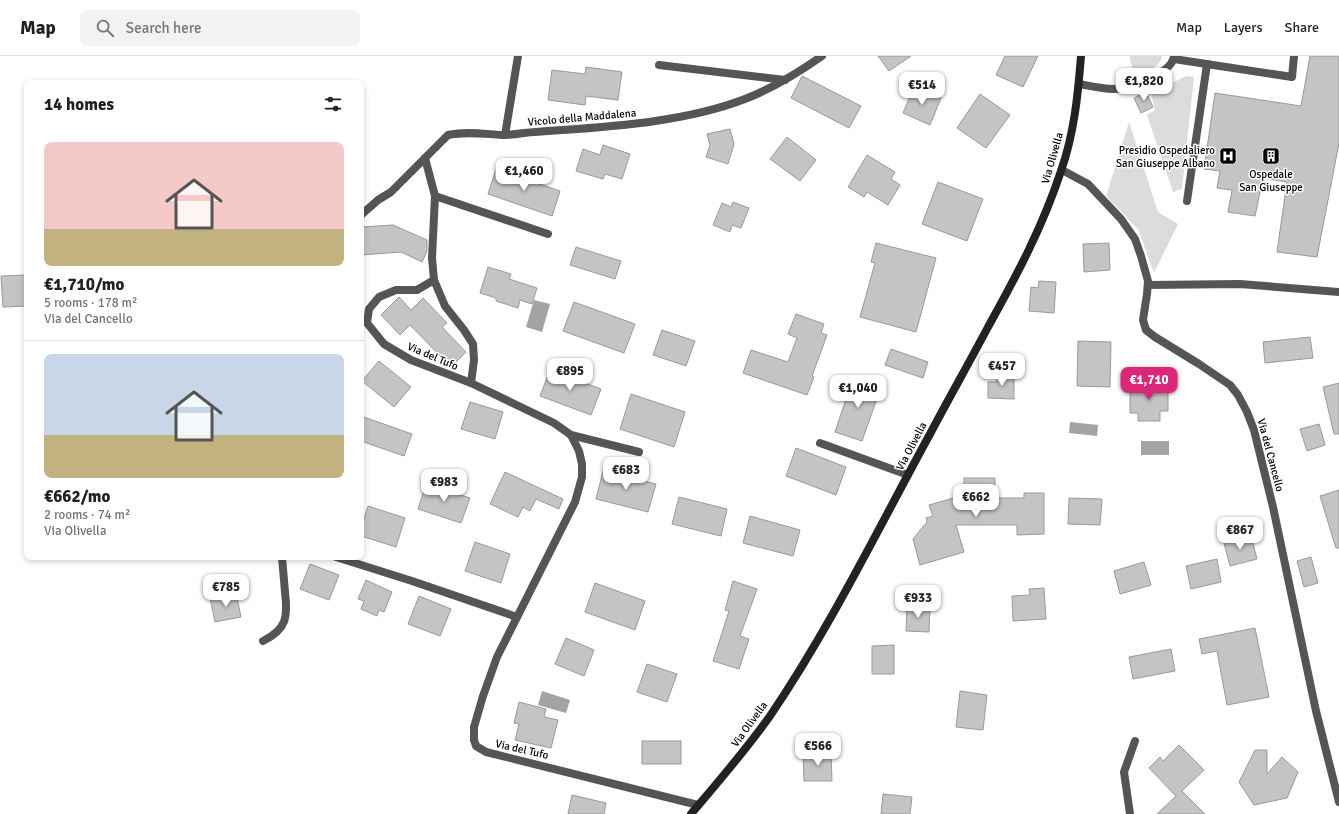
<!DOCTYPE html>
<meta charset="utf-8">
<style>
:root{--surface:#fff;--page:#f2f2f2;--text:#202124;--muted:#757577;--line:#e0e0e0;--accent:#db2777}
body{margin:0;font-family:Signika,sans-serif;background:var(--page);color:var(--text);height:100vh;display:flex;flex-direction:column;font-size:15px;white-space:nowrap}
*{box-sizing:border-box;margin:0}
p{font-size:13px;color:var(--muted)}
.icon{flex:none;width:22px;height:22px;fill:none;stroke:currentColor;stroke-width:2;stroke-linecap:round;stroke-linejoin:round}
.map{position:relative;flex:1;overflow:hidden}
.panel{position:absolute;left:24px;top:24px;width:340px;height:480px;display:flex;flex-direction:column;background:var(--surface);border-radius:8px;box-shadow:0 2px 6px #0003}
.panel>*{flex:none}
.price{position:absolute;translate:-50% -34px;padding:0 9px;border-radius:8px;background:#fff;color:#222;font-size:13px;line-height:26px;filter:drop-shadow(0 1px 2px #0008)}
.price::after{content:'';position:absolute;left:50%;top:24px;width:12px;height:9px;margin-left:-6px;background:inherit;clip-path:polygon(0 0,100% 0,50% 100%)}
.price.on{background:var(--accent);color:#fff}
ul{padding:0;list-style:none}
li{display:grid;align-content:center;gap:8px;height:212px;padding:0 20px}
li+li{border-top:1px solid var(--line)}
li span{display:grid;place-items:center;height:124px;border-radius:8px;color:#555}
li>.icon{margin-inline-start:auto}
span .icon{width:72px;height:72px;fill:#fffc;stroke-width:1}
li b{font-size:17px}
h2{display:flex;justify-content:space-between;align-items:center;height:48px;padding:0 20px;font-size:17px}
header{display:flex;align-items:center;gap:24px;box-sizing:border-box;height:56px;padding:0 20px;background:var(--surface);border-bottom:1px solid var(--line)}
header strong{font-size:19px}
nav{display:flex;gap:22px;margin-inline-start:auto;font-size:14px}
.search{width:280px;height:36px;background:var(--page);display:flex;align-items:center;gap:10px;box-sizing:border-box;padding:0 14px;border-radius:8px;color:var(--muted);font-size:15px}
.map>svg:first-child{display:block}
.green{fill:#dcdcdc}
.water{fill:#a3a3a3}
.building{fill:#c4c4c4;stroke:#999}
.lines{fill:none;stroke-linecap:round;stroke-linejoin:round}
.minor{stroke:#555;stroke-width:8}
.secondary{stroke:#222;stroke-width:8}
.labels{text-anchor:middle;stroke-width:3;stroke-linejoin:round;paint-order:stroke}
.street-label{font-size:11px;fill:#000;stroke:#fff}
.poi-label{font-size:11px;fill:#000;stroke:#fff;text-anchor:end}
</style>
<header>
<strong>Map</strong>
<div class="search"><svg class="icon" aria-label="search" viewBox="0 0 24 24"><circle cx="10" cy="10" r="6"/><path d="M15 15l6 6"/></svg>Search here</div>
<nav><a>Map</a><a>Layers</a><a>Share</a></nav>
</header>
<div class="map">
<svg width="1339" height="758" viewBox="0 0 1339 758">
<rect width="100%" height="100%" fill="#fff"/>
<g class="green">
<path d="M1130,0H1162C1160,11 1145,17 1136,22L1130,5Z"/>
<path d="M1186,20L1194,21L1182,133L1173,136L1147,59L1155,54L1151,38Z"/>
<path d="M1129,66L1158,156L1178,168L1154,217L1138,173L1106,140Z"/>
</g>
<g class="water">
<path d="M534,244L550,248L542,276L526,271Z"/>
<path d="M1070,366L1098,369L1097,380L1069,377Z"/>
<rect x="1141" y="385" width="28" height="14"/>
<path d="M542,635L570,644L566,657L538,649Z"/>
</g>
<g class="building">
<path d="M878,0H911L889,15Z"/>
<path d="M1005,0H1038L1023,31L996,19Z"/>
<path d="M1310,0H1339V87L1317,201L1277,196L1287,126L1263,122L1255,160L1228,156L1232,134L1217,132L1220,115L1204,113L1215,37L1301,50Z"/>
<path d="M586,11L622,16L618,44L586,40L585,49L548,44L552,14L585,18Z"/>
<path d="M802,20L861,50L849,72L791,42Z"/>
<path d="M914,31L941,42L930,69L903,57Z"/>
<path d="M1146,36L1153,51L1141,57L1134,42Z"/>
<path d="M980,38L1010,59L986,92L957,72Z"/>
<path d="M730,73L734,88L728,108L706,101L710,89L707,78Z"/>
<path d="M787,81L816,104L800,125L770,103Z"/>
<path d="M603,89L630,98L622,123L605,118L603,123L576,115L583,93L600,99Z"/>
<path d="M867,99L895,116L891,123L900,129L888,149L867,136L864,141L848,131Z"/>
<path d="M496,113L560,135L552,160L488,138Z"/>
<path d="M938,126L983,143L967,185L922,168Z"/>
<path d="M733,146L749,152L741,172L732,169L730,176L713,169L722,147L731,151Z"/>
<path d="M393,169L427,184V195L422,206L401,196L361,199V171Z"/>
<path d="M876,187L936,202L916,276L860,261L875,207L871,206Z"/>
<path d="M1109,187L1110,214L1084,216L1083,188Z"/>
<path d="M576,191L621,205L615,223L570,209Z"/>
<path d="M488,211L511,218L509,223L537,232L532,248L520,244L518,252L496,245V242L480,237Z"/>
<path d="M27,219V250L3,251L1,220Z"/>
<path d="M1039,225L1056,226L1054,257L1029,255L1031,231L1038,232Z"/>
<path d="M399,241L411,254L423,242L447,267L442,271L466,296L451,311L410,269L400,279L381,259Z"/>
<path d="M574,246L635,268L624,297L563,275Z"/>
<path d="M796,258L824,268L821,277L827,279L812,320L814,321L807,339L743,317L751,294L788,306L797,282L788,278Z"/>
<path d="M662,274L695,285L686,310L653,299Z"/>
<path d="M1310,281L1313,302L1265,307L1263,286Z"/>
<path d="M1078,285L1111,286L1110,331L1077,330Z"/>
<path d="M891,293L928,306L923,322L885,309Z"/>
<path d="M379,305L411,331L394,351L362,325Z"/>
<path d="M550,314L601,333L591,359L540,340Z"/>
<path d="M997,317H1014V343L988,342V326H997Z"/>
<path d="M853,322L881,331L862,385L835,376Z"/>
<path d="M1137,327H1168V355H1160V365H1138V357H1130V334H1137Z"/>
<path d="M1339,327V378H1334L1323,331Z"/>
<path d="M631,338L685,356L674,391L620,373Z"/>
<path d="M470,346L503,356L495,383L461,373Z"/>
<path d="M361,360L412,378L404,400L361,385Z"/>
<path d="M1319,368L1325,389L1307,395L1300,373Z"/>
<path d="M796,392L846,411L836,439L786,420Z"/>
<path d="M603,415L656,428L648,456L596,443Z"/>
<path d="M505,416L563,443L559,453L536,443L530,455L523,451L518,461L490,448Z"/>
<path d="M964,422H995V442H1024V437H1044V478L1017,479V469H956L964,496L920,509L913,483L927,466L926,462L933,460L929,449L964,439Z"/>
<path d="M426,428L470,442L461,467L418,453Z"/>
<path d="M1339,434V492H1336L1320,440Z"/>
<path d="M679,441L727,453L721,480L672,468Z"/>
<path d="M1069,442L1102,443L1100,469L1068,468Z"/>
<path d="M368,450L405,462L396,491L361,480V472Z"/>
<path d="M750,460L800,474L793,500L743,487Z"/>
<path d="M1251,480L1257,503L1230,510L1224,487Z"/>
<path d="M475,486L510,498L501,527L465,515Z"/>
<path d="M1311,501L1318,527L1304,531L1297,505Z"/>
<path d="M1217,503L1221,526L1191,533L1186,510Z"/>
<path d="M1144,506L1151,529L1120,538L1114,515Z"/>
<path d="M310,508L339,519L329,544L300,533Z"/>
<path d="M366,524L392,536L384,556L379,554L377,560L361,553L364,545L358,543Z"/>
<path d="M733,525L757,533L740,580L749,583L739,613L713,605L729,555L725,554Z"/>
<path d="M595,527L645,545L635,574L585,556Z"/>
<path d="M1044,532L1046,563L1013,565L1012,540L1030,539L1029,533Z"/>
<path d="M236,537L241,561L215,566L210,542Z"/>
<path d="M419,540L451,553L440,580L408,568Z"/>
<path d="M907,550L930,551L929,576L906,575Z"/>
<path d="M1255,572L1269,641L1227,649L1217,595L1202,598L1199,583Z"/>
<path d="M566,582L594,594L584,620L555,608Z"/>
<path d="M894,589V618H872V590Z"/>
<path d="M1171,593L1175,615L1133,623L1129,601Z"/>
<path d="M647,608L677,618L667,646L637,636Z"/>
<path d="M960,635L987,639L983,674L956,671Z"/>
<path d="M519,646L546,653L544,661L558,664L551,692L515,684L519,668L514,667Z"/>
<rect x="642" y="685" width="39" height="23"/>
<path d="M1179,689L1204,714L1182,735L1205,758H1157L1176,740L1149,712L1160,701L1163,705Z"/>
<path d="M1255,694H1267V718L1282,701L1298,716L1287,742L1254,749L1239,726Z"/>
<path d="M803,697H831L832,725H804Z"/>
<path d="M883,738L912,741L910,758H881Z"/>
<path d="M572,739L606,747L604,758H568Z"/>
</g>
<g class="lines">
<g class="minor">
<path d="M1174,3L1292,21L1294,0"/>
<path d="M659,9L785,24"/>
<path d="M1079,28C1090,30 1102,33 1113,33C1129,33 1172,18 1174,0"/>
<path d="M505,79L518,0"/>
<path d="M425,102L435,140L432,202L434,224L445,250L464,274L473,288L474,304L471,327"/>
<path d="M1062,114L1088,128L1121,163L1135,183L1141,200L1148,225L1147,238L1143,264L1146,274L1155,281L1199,308L1230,329L1238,339L1247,356L1254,374L1273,451L1316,655L1339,746"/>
<path d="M435,140L548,178"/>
<path d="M1187,145L1207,8"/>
<path d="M361,159L378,144L391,136L448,79C466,75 484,78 502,79C509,79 517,78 524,77C596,71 677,69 745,43C773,32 798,17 822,0"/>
<path d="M434,224L417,234H396L379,241L369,253L367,267L384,288L411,304L471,327L554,367L571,379L579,395L582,408V421L575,446L497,601L483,640L474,671V684L476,690L486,696L698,749"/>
<path d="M1148,229L1240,228L1339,236"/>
<path d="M571,379L639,396"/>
<path d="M820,387L908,419"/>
<path d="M336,501L412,525L517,561"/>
<path d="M263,585C287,573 288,561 285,536C284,524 283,513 282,501"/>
<path d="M1130,758L1124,716L1135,685"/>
</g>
<path class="secondary" d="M691,758C718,726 746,694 770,660C831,570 878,473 930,378C949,342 969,307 988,271C1016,221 1043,170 1061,115C1074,78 1078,39 1081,0"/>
</g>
<defs>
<symbol id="hospital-square" viewBox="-11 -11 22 22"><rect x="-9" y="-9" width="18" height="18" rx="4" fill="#000" stroke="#fff"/><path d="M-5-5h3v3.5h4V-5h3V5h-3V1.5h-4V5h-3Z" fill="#fff"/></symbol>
<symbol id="building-square" viewBox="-11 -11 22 22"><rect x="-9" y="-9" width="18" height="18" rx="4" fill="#000" stroke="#fff"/><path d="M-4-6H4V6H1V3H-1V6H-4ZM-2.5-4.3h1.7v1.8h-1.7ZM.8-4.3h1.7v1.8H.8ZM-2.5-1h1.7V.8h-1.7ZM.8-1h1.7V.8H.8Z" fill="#fff"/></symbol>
</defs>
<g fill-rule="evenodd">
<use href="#hospital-square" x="1218" y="90" width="20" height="20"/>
<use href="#building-square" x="1261" y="90" width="20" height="20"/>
</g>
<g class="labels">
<g class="street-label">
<text transform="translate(582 61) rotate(-5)" y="4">Vicolo della Maddalena</text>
<text transform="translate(1052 102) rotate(-74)" y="4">Via Olivella</text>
<text transform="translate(433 300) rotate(23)" y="4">Via del Tufo</text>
<text transform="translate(911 390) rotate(-62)" y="4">Via Olivella</text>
<text transform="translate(1271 399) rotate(75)" y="4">Via del Cancello</text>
<text transform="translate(749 668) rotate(-54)" y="4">Via Olivella</text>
<text transform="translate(522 693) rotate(13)" y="4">Via del Tufo</text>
</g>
<g class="poi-label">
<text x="1215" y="98">Presidio Ospedaliero<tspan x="1215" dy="13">San Giuseppe Albano</tspan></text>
<text x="1271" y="122" text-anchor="middle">Ospedale<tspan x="1271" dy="13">San Giuseppe</tspan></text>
</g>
</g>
</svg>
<b class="price" style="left:1144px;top:46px">€1,820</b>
<b class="price" style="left:922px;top:50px">€514</b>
<b class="price" style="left:524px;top:136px">€1,460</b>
<b class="price" style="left:1002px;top:331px">€457</b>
<b class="price" style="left:570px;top:336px">€895</b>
<b class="price on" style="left:1149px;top:345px">€1,710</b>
<b class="price" style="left:858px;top:353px">€1,040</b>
<b class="price" style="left:626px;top:435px">€683</b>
<b class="price" style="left:444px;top:447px">€983</b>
<b class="price" style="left:976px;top:462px">€662</b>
<b class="price" style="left:1240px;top:495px">€867</b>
<b class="price" style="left:226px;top:552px">€785</b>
<b class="price" style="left:918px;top:563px">€933</b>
<b class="price" style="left:818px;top:711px">€566</b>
<section class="panel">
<h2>14 homes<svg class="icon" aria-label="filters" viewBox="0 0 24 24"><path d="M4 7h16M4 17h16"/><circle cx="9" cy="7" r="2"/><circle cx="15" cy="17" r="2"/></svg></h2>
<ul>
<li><span style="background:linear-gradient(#f6c9c9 70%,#c2b280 0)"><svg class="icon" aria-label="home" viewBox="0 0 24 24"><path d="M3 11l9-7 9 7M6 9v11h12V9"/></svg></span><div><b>€1,710/mo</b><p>5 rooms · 178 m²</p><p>Via del Cancello</p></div></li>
<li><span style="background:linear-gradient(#c9d6e8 65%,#c2b280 0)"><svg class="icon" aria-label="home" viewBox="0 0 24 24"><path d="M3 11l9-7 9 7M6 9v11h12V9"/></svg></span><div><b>€662/mo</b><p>2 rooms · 74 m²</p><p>Via Olivella</p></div></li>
</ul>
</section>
</div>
